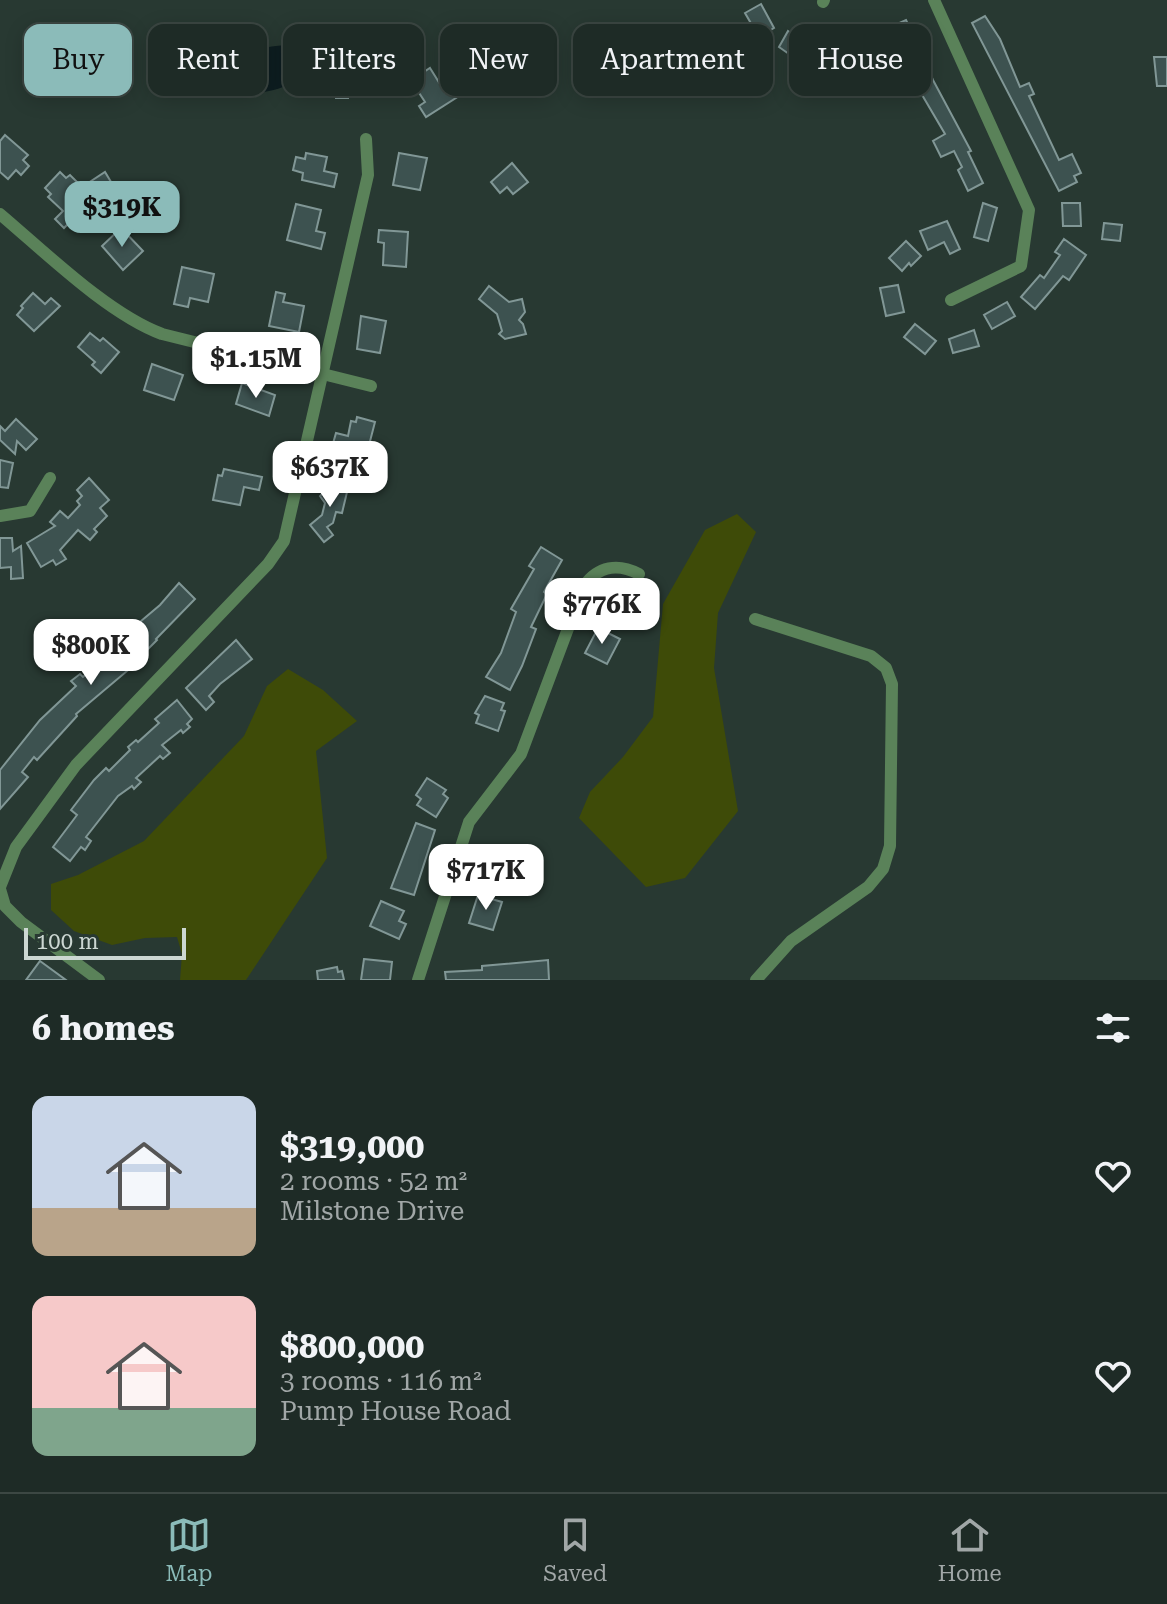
<!DOCTYPE html>
<meta charset="utf-8">
<style>
:root{--surface:#1e2b26;--page:#2b3732;--text:#f1f3f6;--muted:#a1a7a7;--line:#3c4743;--accent:#8bbbb9}
body{margin:0;font-family:"Roboto Serif",serif;background:var(--page);color:var(--text);height:100vh;display:flex;flex-direction:column;font-size:30px;white-space:nowrap}
*{box-sizing:border-box;margin:0}
p{font-size:26px;color:var(--muted)}
.icon{flex:none;width:44px;height:44px;fill:none;stroke:currentColor;stroke-width:2;stroke-linecap:round;stroke-linejoin:round}
.map{position:relative;height:980px;overflow:hidden}
.side{display:flex;flex-direction:column;background:var(--surface);flex:1}
.side>*{flex:none}
.hud{position:absolute;left:24px;top:24px;width:1120px;height:72px;display:flex;gap:16px}
.scale{position:absolute;left:24px;bottom:20px;width:162px;box-sizing:border-box;padding-left:8px;border:4px solid #ccd7d2;border-top:0;font-size:22px;line-height:28px;white-space:nowrap;color:#ccd7d2;-webkit-text-stroke:6px #283932;paint-order:stroke}
.price{position:absolute;translate:-50% -68px;padding:0 18px;border-radius:16px;background:#fff;color:#222;font-size:26px;line-height:52px;filter:drop-shadow(0 2px 4px #0008)}
.price::after{content:'';position:absolute;left:50%;top:48px;width:24px;height:18px;margin-left:-12px;background:inherit;clip-path:polygon(0 0,100% 0,50% 100%)}
.price.on{background:var(--accent);color:#111}
ul{padding:0;list-style:none}
li{display:flex;align-items:center;gap:24px;height:200px;padding:0 32px}
li span{display:grid;place-items:center;flex:none;width:224px;height:160px;border-radius:16px;color:#555}
li>.icon{margin-inline-start:auto}
span .icon{width:96px;height:96px;fill:#fffc;stroke-width:1}
li b{font-size:34px}
h2{display:flex;justify-content:space-between;align-items:center;height:96px;padding:0 32px;font-size:34px}
.tag{padding:0 28px;border-radius:16px;background:var(--surface);box-shadow:0 4px 20px #0003,0 0 0 2px var(--line);font-size:28px;line-height:72px}
.tag.on{background:var(--accent);color:#111}
.dock{display:flex;justify-content:space-around;align-items:center;height:112px;border-top:2px solid var(--line);background:var(--surface);font-size:22px;color:var(--muted)}
.dock a{display:grid;justify-items:center;gap:4px}
.dock .on{color:var(--accent)}
.map>svg:first-child{display:block}
.green{fill:#3e4b08}
.water{fill:#0e1e21}
.building{fill:#3d5250;stroke:#819796;stroke-width:2}
.lines{fill:none;stroke-linecap:round;stroke-linejoin:round}
.minor{stroke:#5a8259;stroke-width:12}
</style>
<div class="map">
<svg width="1167" height="980" viewBox="0 0 1167 980">
<rect width="100%" height="100%" fill="#283932"/>
<g class="green">
<path d="M737,514L756,532L718,613L714,668L738,811L685,878L646,887L579,818L590,792L623,757L653,717L663,604L705,530Z"/>
<path d="M288,669L323,690L357,721L316,751L327,858L246,980H180L182,954L177,937L145,938L112,945L74,931L51,910V884L78,875L144,841L244,736L267,686Z"/>
</g>
<path class="water" d="M289,45L295,59L290,84C260,99 198,97 164,98C171,91 179,82 187,77C217,60 255,46 289,45Z"/>
<g class="building">
<path d="M761,4L774,28L759,37L745,13Z"/>
<path d="M985,16L1000,39L1020,87L1029,83L1034,94L1029,96L1059,160L1072,154L1081,173L1074,176L1077,182L1059,191L972,23Z"/>
<path d="M906,20L933,80L971,151L968,152L983,183L968,191L958,170L962,167L954,151L941,157L933,141L945,134L918,88L907,64L909,63L890,27Z"/>
<path d="M788,31L810,47L799,61L779,47Z"/>
<path d="M841,37L859,65L845,74L827,47Z"/>
<path d="M1154,57H1167V86H1157Z"/>
<path d="M336,65H368V89H348V98H336Z"/>
<path d="M430,68L445,92L452,87L459,96L426,117L419,106L425,102L414,85L419,82L416,77Z"/>
<path d="M5,135L28,155L23,160L29,166L21,175L16,170L8,179L0,172V141Z"/>
<path d="M306,153L327,157L324,171L337,174L334,187L302,180L303,173L293,170L296,157L305,159Z"/>
<path d="M399,153L427,158L420,190L393,185Z"/>
<path d="M512,163L528,182L513,194L507,187L500,193L491,182Z"/>
<path d="M60,172L66,178L70,175L82,187L105,172L114,187L98,197L93,189L71,212L75,217L64,228L55,219L63,211L48,197L51,194L45,188Z"/>
<path d="M983,203L997,208L988,241L974,237Z"/>
<path d="M1062,203H1080L1081,226H1063Z"/>
<path d="M296,204L321,210L316,231L325,233L321,249L287,240Z"/>
<path d="M947,221L960,249L950,254L944,242L928,250L920,231Z"/>
<path d="M1104,223L1122,225L1120,241L1102,239Z"/>
<path d="M121,228L143,251L123,270L102,246Z"/>
<path d="M379,230L408,232L406,267L383,265L384,243L378,242Z"/>
<path d="M1064,239L1086,255L1069,280L1063,276L1035,309L1021,297L1040,275L1044,278L1060,255L1055,252Z"/>
<path d="M906,241L921,256L911,266L909,263L902,271L889,258Z"/>
<path d="M182,267L214,274L208,302L190,298L188,307L174,304Z"/>
<path d="M898,285L904,312L886,316L880,288Z"/>
<path d="M489,286L509,302L522,299L525,312L519,320L523,324L526,334L505,339L499,334L502,331L497,314L479,299Z"/>
<path d="M276,292L285,294L283,302L304,306L299,332L269,326Z"/>
<path d="M33,293L45,304L51,298L60,306L34,331L17,315L23,308L21,306Z"/>
<path d="M1007,302L1015,316L992,329L984,315Z"/>
<path d="M361,316L386,321L380,353L357,349Z"/>
<path d="M915,324L936,341L925,354L904,337Z"/>
<path d="M974,330L979,346L953,353L949,339Z"/>
<path d="M90,333L100,341L103,338L119,352L101,373L92,365L95,362L78,347Z"/>
<path d="M152,364L183,375L174,400L144,390Z"/>
<path d="M242,383L275,395L269,416L236,404Z"/>
<path d="M357,417L375,422L368,449L365,448L363,454L332,447L336,433L348,436L351,421L356,422Z"/>
<path d="M16,419L37,439L26,450L17,441L15,454L0,440V426L5,431Z"/>
<path d="M0,460L13,463L8,488L0,487Z"/>
<path d="M224,469L262,477L259,490L244,487L240,505L213,500L218,475L222,476Z"/>
<path d="M89,478L109,500L100,508L107,516L94,529L97,532L90,540L78,530L60,550L66,559L56,565L53,560L41,567L27,543L55,526L50,522L60,511L68,518L80,505L77,501L82,496L77,490Z"/>
<path d="M335,480L348,488L342,513L336,512L333,523L327,527L333,535L324,542L310,525L322,515L325,503L320,496Z"/>
<path d="M0,538H12L13,551L21,546L23,578L11,579V567L0,568Z"/>
<path d="M541,547L562,560L544,592L547,594L531,627L536,629L522,666L510,690L486,677L501,653L516,612L511,609L534,569L529,566Z"/>
<path d="M179,583L195,599L156,639L157,640L148,649L145,646L122,666L127,671L76,714L77,716L37,760L34,757L22,772L28,777L0,809V770L40,720L76,686L71,681L80,674L83,677L101,662L94,653L116,633L121,638L160,605Z"/>
<path d="M598,628L620,639L607,664L585,653Z"/>
<path d="M236,640L252,659L220,684L209,696L214,702L206,710L186,688Z"/>
<path d="M485,696L504,703L501,710L505,711L498,731L476,723L479,715L475,713Z"/>
<path d="M177,700L192,719L187,724L190,727L183,733L181,730L162,745L170,753L163,759L160,756L136,778L141,782L134,789L132,786L118,796L86,837L91,841L85,850L81,847L70,861L53,847L77,815L71,810L94,780L106,768L109,771L130,750L128,747L136,740L138,742L159,723L155,719Z"/>
<path d="M427,778L446,790L443,794L448,798L436,817L417,805L421,799L416,795Z"/>
<path d="M416,823L435,830L414,895L391,888Z"/>
<path d="M490,848L513,855L504,883L481,875Z"/>
<path d="M478,895L502,902L493,930L469,923Z"/>
<path d="M381,901L404,911L399,921L406,924L399,939L370,926Z"/>
<path d="M364,959L392,962L390,980H361Z"/>
<path d="M548,960L549,980H446L445,972L482,970V966Z"/>
<path d="M40,961L66,980H26Z"/>
<path d="M337,967L338,972L342,971L344,980H318L317,971Z"/>
</g>
<g class="lines">
<g class="minor">
<path d="M934,0L1029,210L1021,266L951,300"/>
<path d="M823,2L824,0"/>
<path d="M0,214C45,252 108,314 162,334L371,386"/>
<path d="M0,516L30,511L50,478"/>
<path d="M755,619L871,656L886,668L892,684L890,846L883,869L868,887L791,941L756,980"/>
<path d="M0,887L16,847L76,765L268,564L284,541L368,175L366,139"/>
<path d="M0,889L5,906L21,922L99,980"/>
<path d="M418,980L469,822L521,754L584,586C598,566 618,563 639,574"/>
</g>
</g>
</svg>
<div class="scale">100 m</div>
<b class="price on" style="left:122px;top:249px">$319K</b>
<b class="price" style="left:256px;top:400px">$1.15M</b>
<b class="price" style="left:330px;top:509px">$637K</b>
<b class="price" style="left:602px;top:646px">$776K</b>
<b class="price" style="left:91px;top:687px">$800K</b>
<b class="price" style="left:486px;top:912px">$717K</b>
<div class="hud">
<a class="tag on">Buy</a>
<a class="tag">Rent</a>
<a class="tag">Filters</a>
<a class="tag">New</a>
<a class="tag">Apartment</a>
<a class="tag">House</a>
</div>
</div>
<section class="side">
<h2>6 homes<svg class="icon" aria-label="filters" viewBox="0 0 24 24"><path d="M4 7h16M4 17h16"/><circle cx="9" cy="7" r="2"/><circle cx="15" cy="17" r="2"/></svg></h2>
<ul>
<li><span style="background:linear-gradient(#c9d6e8 70%,#b9a48a 0)"><svg class="icon" aria-label="home" viewBox="0 0 24 24"><path d="M3 11l9-7 9 7M6 9v11h12V9"/></svg></span><div><b>$319,000</b><p>2 rooms · 52 m²</p><p>Milstone Drive</p></div><svg class="icon" aria-label="heart" viewBox="0 0 24 24"><path d="M12 20l-8-8c-3-5 5-10 8-4 3-6 11-1 8 4z"/></svg></li>
<li><span style="background:linear-gradient(#f6c9c9 70%,#7fa58c 0)"><svg class="icon" aria-label="home" viewBox="0 0 24 24"><path d="M3 11l9-7 9 7M6 9v11h12V9"/></svg></span><div><b>$800,000</b><p>3 rooms · 116 m²</p><p>Pump House Road</p></div><svg class="icon" aria-label="heart" viewBox="0 0 24 24"><path d="M12 20l-8-8c-3-5 5-10 8-4 3-6 11-1 8 4z"/></svg></li>
</ul>
</section>
<nav class="dock">
<a class="on"><svg class="icon" aria-label="map" viewBox="0 0 24 24"><path d="M3 6l6-2 6 2 6-2v14l-6 2-6-2-6 2zM9 4v14M15 6v14"/></svg>Map</a>
<a><svg class="icon" aria-label="saved" viewBox="0 0 24 24"><path d="M7 4h10v16l-5-4-5 4z"/></svg>Saved</a>
<a><svg class="icon" aria-label="home" viewBox="0 0 24 24"><path d="M3 11l9-7 9 7M6 9v11h12V9"/></svg>Home</a>
</nav>
